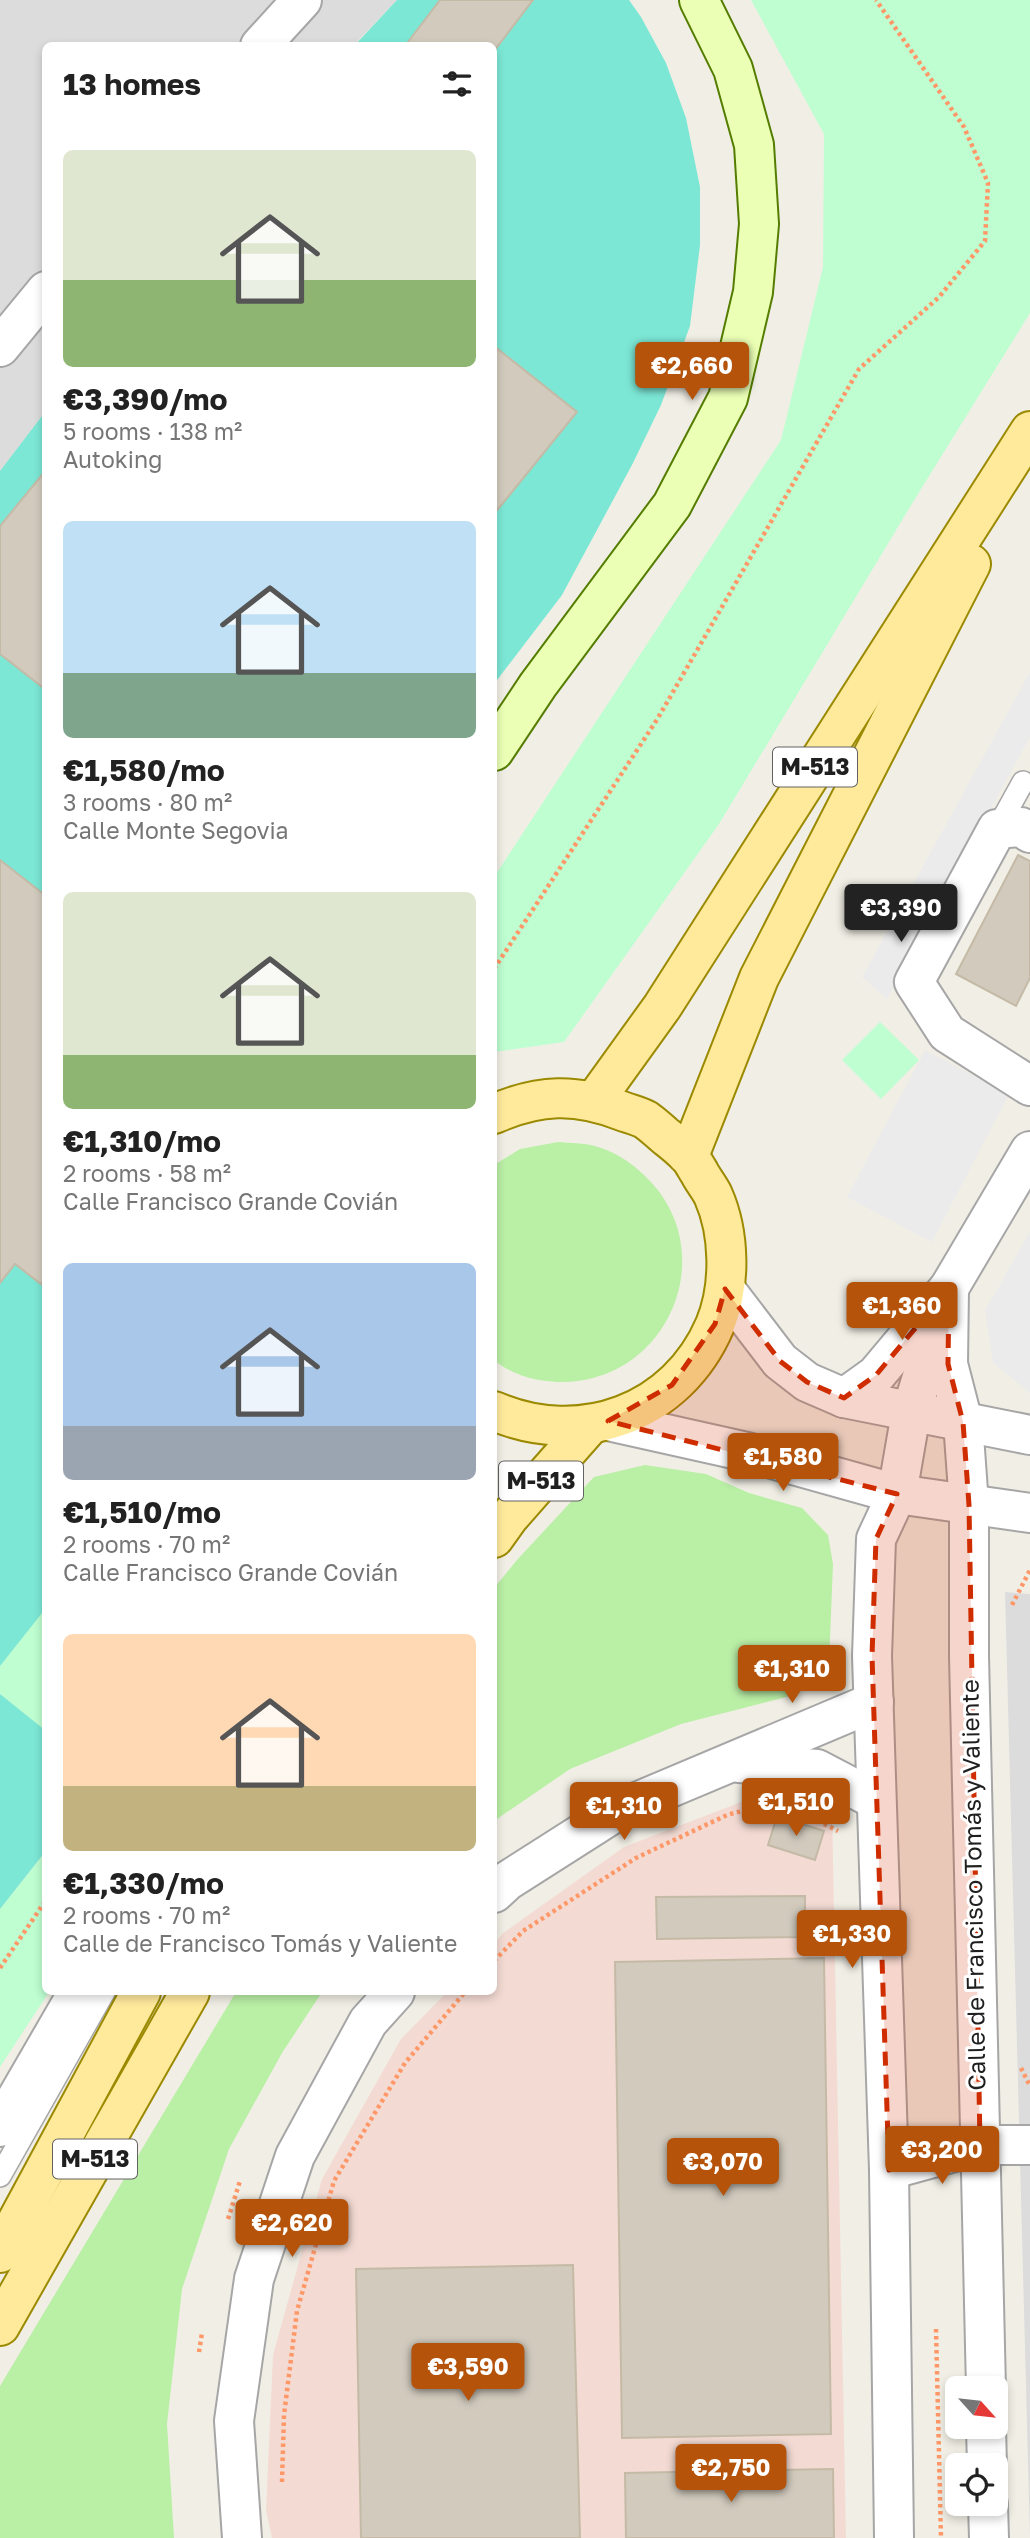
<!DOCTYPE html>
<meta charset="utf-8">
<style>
:root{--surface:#fff;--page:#f6f6f6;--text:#222;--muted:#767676;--accent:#b45309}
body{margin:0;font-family:"Golos Text",sans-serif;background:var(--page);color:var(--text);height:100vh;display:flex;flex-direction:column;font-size:26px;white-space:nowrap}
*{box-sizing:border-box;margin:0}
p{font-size:23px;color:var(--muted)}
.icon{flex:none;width:38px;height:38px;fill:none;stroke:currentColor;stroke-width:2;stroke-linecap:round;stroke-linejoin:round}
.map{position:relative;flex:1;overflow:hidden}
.drawer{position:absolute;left:42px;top:42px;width:455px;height:1953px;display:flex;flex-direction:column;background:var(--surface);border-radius:10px;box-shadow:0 4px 10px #0003}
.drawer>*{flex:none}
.needle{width:46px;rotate:117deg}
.buttons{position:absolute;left:945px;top:2376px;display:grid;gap:14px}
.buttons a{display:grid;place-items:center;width:63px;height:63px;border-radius:10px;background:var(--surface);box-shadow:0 4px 10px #0003;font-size:35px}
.price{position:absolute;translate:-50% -60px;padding:0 16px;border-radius:7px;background:var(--accent);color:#fff;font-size:23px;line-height:46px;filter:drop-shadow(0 2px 4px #0008)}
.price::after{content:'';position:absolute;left:50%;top:42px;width:21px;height:16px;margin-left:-10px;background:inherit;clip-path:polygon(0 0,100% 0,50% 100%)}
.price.selected{background:#222;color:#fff}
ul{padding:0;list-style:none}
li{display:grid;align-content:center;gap:14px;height:371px;padding:0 21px}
li span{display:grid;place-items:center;height:217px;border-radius:10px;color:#555}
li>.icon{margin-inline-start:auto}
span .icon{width:126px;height:126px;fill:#fffc;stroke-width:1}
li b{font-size:30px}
h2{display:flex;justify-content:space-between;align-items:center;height:84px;padding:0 21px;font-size:30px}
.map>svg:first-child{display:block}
.residential{fill:#dddcdc}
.commercial{fill:#f3dbd3}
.grass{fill:#baefa6}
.park{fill:#befed1}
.pitch{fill:#7ce7d5}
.parking{fill:#ebebeb}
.building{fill:#d1cabd;stroke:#c4baa6;stroke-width:2}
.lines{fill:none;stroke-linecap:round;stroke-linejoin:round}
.lane-casing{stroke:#a6a6a6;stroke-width:24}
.street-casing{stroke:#a6a6a6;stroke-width:42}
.secondary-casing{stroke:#547d00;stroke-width:42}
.primary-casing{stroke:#9b8900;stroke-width:42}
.path{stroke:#ff9868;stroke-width:4.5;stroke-dasharray:3.5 3.5;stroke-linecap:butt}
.lane{stroke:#fff;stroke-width:21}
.street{stroke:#fff;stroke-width:38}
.secondary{stroke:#ebffb5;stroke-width:38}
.primary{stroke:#ffea9c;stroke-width:38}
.marked{fill:#cf2d00;fill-opacity:0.2;stroke:#cf2d00;stroke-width:5;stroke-dasharray:14 9;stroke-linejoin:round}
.labels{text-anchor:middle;stroke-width:6;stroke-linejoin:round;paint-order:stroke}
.shield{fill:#fff;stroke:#626262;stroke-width:2}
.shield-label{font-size:23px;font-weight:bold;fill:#1f1f1f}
.street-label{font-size:24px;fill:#1f1f1f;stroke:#fff}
</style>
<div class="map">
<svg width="1030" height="2538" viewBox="0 0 1030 2538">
<rect width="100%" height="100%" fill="#f1efe5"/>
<g class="residential">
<path d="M0,0H397L354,45L46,46L45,412L0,471Z"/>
<path d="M1005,1592L1030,1594V2538Z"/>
</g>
<path class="commercial" d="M767,1792L832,1808L846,2538H272L266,2510L273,2355L322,2179L401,2039L447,1992H494V1944L503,1933L624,1847Z"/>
<g class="grass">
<path d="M558,1142C570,1143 584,1143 595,1146C614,1151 632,1163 645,1176C723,1250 670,1380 564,1382C539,1382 513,1376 494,1360V1165L520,1149Z"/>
<path d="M645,1465L706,1474L749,1493L802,1508L828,1535L833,1564L829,1664L813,1684L790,1696L681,1724L570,1769L494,1821V1588L517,1560L594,1477Z"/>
<path d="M236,1992H322L282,2053L229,2149L182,2289L167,2424L174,2538H0V2386Z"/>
</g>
<g class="park">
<path d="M751,0H1030V313L913,502L719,824L564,1042L494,1052V877L781,440L823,267L824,134Z"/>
<path d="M880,1022L919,1060L881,1099L842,1060Z"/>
<path d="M45,1608V1731L0,1694V1666Z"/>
<path d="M45,1852L46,1992H49L0,2067V1909Z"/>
</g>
<g class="pitch">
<path d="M397,0H629L641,17L666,63L686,118L700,187V245L690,326L661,405L633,463L562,595L494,684V46H354Z"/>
<path d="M45,412L46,1608L0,1666V471Z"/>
<path d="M0,1694L46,1731L45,1852L0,1909Z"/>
</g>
<g class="parking">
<path d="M1030,672V737L887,999L862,977Z"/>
<path d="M925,1050L1009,1094L932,1242L847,1197Z"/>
<path d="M1030,1231V1393L993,1363L985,1311Z"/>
</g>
<g class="building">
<path d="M440,0H533L494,51V46H405Z"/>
<path d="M494,346L577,412L494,514Z"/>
<path d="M46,470V690L0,654V526Z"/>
<path d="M1018,855L1030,861V978L1016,1006L956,974Z"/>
<path d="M0,860L46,896V1278L41,1284L15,1264L0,1283Z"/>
<path d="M777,1816L824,1831L815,1860L768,1845Z"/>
<path d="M805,1896V1937L657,1939L656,1897Z"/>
<path d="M824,1958L831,2434L622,2438L615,1962Z"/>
<path d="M573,2265L580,2538H361L356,2269Z"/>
<path d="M833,2469L834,2538H626L625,2473Z"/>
</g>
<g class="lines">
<defs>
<g id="lane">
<path d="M997,829L1023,782"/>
<path d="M0,2176L104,1992"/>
</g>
<g id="street">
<path d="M260,46L302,0"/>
<path d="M0,347L46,291"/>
<path d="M1030,833L1021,827L997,829L914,982L947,1033L1030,1086"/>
<path d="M725,1289L780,1361L807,1382L844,1398L1030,1435"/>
<path d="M844,1398L876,1375L949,1288L948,1364L963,1422L969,1505V1656L986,2389"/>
<path d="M608,1421L747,1452L897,1494L1030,1513"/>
<path d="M739,1763L817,1769L876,1800"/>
<path d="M494,1893L507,1881L620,1809L874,1702"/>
<path d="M0,2127L70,2006L81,1992"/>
<path d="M889,2170L980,2145H1030"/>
<path d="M986,2427L987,2466"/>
<path d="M988,2504L989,2538"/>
<path d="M242,2538L234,2421L254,2279L295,2156L368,2022L395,1992"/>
<path d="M894,2538L889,2170L872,1656L876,1539L897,1494L911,1413L949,1288L1030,1151"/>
</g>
<path id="secondary" d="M494,751L538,685L672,505L728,398L753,292L759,224L754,145L733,69L699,0"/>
<g id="primary">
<path d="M595,1100L662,1007L1030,431"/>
<path d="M494,1114C539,1094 576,1093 622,1111C630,1114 639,1116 646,1120C652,1124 658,1130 663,1134C671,1141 680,1147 687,1155C692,1159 695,1166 699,1172C703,1180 709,1187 713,1195C730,1233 731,1286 715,1325C677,1414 580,1448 494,1411"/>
<path d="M689,1156L759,978L971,564"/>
<path d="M494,1538L509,1517L590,1425"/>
<path d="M0,2253L141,1992"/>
<path d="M0,2326L190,1992"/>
</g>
</defs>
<use href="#lane" class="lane-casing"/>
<use href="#street" class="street-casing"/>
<use href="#secondary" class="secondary-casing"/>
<use href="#primary" class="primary-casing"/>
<g class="path">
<path d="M494,969L658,718L859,369L939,297L985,241L988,183L964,127L876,0"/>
<path d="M1012,1605L1030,1570"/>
<path d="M799,1811L838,1831"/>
<path d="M494,1961L523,1931L636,1858L727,1815L753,1808"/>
<path d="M0,1968L46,1900"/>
<path d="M1021,2068L1030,2086"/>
<path d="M228,2219L240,2181"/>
<path d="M936,2329L941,2538"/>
<path d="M199,2352L202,2333"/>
<path d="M282,2482L284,2415L297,2311L334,2181L405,2063L465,1992"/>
</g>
<use href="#lane" class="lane"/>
<use href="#street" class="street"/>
<use href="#secondary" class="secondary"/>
<use href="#primary" class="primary"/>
</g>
<path class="marked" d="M949,1288L948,1364L963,1422L969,1505L980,2145L889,2170L872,1656L876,1539L897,1494L608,1421L672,1385L715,1324L725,1289L780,1361L807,1382L844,1398L876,1375Z"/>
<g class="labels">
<g class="shield">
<rect x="773" y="747.5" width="84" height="39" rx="5"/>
<rect x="499" y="1461.5" width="84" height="39" rx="5"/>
<rect x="53" y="2139.5" width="84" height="39" rx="5"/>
</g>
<g class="shield-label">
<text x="815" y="775">M-513</text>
<text x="541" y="1489">M-513</text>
<text x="95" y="2167">M-513</text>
</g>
<g class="street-label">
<text transform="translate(974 1885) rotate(-91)" y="8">Calle de Francisco Tomás y Valiente</text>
</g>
</g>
</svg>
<div class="buttons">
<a><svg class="needle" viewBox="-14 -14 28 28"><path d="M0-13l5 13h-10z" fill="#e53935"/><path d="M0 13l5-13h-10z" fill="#767676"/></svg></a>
<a><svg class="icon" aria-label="locate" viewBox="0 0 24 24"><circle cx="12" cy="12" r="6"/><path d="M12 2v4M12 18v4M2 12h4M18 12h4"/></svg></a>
</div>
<b class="price" style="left:692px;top:402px">€2,660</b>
<b class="price selected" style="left:901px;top:944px">€3,390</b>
<b class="price" style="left:902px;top:1342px">€1,360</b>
<b class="price" style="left:783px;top:1493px">€1,580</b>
<b class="price" style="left:792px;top:1705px">€1,310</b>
<b class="price" style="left:796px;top:1838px">€1,510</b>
<b class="price" style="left:624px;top:1842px">€1,310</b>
<b class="price" style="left:852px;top:1970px">€1,330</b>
<b class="price" style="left:942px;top:2186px">€3,200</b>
<b class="price" style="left:723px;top:2198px">€3,070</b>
<b class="price" style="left:292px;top:2259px">€2,620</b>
<b class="price" style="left:468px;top:2403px">€3,590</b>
<b class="price" style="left:731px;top:2504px">€2,750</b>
<section class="drawer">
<h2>13 homes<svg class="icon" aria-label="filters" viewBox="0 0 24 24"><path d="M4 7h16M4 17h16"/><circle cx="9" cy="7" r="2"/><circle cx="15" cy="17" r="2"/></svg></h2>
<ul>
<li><span style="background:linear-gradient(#dfe7d0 60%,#8fb573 0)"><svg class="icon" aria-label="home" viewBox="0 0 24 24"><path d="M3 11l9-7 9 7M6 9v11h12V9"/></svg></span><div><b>€3,390/mo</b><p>5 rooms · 138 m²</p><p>Autoking</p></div></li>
<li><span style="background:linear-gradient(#bfe0f5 70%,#7fa58c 0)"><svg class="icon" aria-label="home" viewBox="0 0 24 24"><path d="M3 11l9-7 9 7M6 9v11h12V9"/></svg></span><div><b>€1,580/mo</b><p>3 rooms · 80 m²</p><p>Calle Monte Segovia</p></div></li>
<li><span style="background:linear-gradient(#dfe7d0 75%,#8fb573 0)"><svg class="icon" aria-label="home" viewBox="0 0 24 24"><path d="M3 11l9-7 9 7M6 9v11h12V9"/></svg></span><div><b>€1,310/mo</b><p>2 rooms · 58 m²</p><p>Calle Francisco Grande Covián</p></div></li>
<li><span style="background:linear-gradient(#a9c7e8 75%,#9aa5b1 0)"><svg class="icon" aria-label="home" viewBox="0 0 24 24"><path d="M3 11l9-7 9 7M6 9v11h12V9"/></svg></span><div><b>€1,510/mo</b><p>2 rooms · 70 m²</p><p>Calle Francisco Grande Covián</p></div></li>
<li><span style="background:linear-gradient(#ffd9b3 70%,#c2b280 0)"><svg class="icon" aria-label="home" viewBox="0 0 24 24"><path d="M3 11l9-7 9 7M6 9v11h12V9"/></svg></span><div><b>€1,330/mo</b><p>2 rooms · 70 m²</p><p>Calle de Francisco Tomás y Valiente</p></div></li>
</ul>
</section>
</div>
